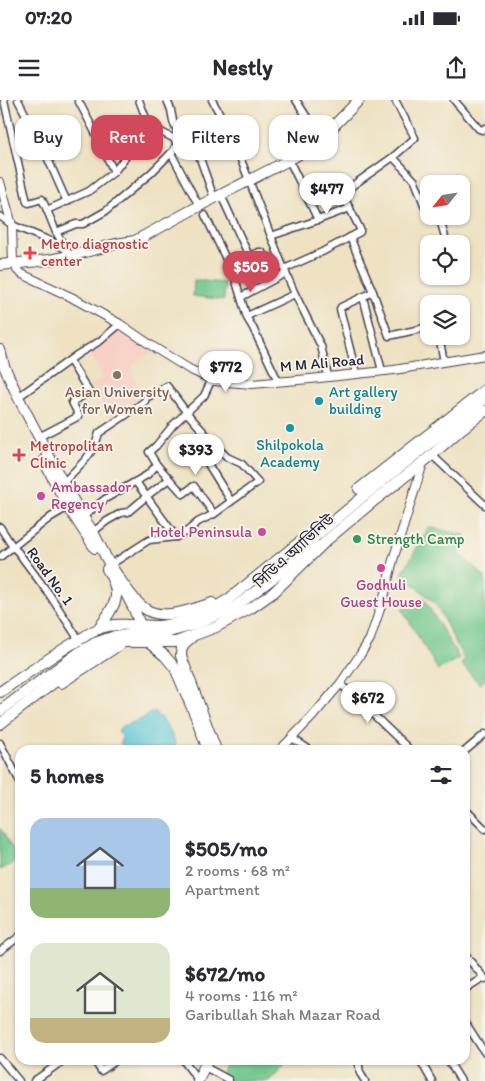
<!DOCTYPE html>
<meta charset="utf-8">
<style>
:root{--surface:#fff;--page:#f2f2f3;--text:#2b2b33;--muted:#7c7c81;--accent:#d1495b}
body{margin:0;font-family:Itim,"Noto Sans Bengali",sans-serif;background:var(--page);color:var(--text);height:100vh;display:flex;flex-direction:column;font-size:19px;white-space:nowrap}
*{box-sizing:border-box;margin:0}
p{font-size:16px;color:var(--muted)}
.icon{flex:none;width:28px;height:28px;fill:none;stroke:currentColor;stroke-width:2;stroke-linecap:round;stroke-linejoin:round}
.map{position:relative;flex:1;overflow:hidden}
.drawer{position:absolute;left:15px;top:645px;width:455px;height:320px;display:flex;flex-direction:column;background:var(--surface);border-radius:15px;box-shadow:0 1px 4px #0004}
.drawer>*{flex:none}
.banner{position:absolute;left:15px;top:15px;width:455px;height:45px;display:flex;gap:10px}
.needle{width:32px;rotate:240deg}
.fabs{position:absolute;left:420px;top:75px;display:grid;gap:10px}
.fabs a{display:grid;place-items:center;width:50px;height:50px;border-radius:10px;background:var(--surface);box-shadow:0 1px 4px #0004;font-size:25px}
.price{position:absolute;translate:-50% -42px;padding:0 11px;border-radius:18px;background:#fff;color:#222;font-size:16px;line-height:32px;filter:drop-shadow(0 1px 2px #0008)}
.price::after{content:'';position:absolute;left:50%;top:30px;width:15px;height:11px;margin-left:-8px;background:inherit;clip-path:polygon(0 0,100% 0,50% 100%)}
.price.active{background:var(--accent);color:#fff}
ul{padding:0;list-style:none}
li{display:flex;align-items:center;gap:15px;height:125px;padding:0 15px}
li span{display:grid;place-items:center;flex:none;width:140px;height:100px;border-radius:15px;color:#555}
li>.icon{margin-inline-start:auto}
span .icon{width:60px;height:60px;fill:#fffc;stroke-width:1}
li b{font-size:21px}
h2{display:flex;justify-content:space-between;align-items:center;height:60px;padding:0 15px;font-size:21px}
.tag{padding:0 18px;border-radius:15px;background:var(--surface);box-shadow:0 1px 4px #0004;font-size:18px;line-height:45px}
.tag.active{background:var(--accent);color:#fff}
.status{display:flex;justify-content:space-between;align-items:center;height:35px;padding:0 25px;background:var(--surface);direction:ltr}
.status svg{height:14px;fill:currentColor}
header{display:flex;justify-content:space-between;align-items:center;height:65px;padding:0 15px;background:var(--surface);font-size:22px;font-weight:700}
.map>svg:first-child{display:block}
.built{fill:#f7d1c6}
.green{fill:#71c88d;stroke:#4a7564}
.water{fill:#5cc7d6;stroke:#3f7488}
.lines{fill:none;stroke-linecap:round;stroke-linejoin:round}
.minor-casing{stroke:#413f4f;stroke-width:9}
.tertiary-casing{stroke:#413f4f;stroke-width:10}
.primary-casing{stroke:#413f4f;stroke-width:12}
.trunk-casing{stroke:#413f4f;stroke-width:12}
.minor{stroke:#fff;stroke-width:6}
.tertiary{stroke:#fff;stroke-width:8}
.primary{stroke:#fff;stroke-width:10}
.trunk{stroke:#fff;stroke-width:10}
.health-dot{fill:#e0444e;stroke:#f7f3e8;stroke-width:2}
.education-dot{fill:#8d6e63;stroke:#f7f3e8;stroke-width:2}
.culture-dot{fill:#0f9aa8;stroke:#f7f3e8;stroke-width:2}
.hotel-dot{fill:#d1479c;stroke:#f7f3e8;stroke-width:2}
.leisure-dot{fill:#2e9e5b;stroke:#f7f3e8;stroke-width:2}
.labels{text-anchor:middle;stroke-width:4;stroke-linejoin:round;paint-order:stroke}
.health-label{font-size:15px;fill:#be3a42;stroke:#f7f3e8;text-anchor:start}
.street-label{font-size:15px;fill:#22223b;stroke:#f7f3e8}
.education-label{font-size:15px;fill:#785e54;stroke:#f7f3e8}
.culture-label{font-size:15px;fill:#0d838f;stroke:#f7f3e8;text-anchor:start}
.hotel-label{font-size:15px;fill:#b23c85;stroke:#f7f3e8;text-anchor:start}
.leisure-label{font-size:15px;fill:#27864d;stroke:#f7f3e8;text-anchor:start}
</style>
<div class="status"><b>07:20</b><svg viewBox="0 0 49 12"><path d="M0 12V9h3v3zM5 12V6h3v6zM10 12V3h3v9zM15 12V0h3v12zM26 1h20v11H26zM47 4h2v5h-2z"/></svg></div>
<header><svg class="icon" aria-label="menu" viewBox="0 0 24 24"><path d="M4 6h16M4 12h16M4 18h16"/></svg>Nestly<svg class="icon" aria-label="share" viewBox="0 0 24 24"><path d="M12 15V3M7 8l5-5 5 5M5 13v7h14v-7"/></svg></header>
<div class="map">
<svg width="485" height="981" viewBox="0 0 485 981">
<rect width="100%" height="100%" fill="#f7f3e8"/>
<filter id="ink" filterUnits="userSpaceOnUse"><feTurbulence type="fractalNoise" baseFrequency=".02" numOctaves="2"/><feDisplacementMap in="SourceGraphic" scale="10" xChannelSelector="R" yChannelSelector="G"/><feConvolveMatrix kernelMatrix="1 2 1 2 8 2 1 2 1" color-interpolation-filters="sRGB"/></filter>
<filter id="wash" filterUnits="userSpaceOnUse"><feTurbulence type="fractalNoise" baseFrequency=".0096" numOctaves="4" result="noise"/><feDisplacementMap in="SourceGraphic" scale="20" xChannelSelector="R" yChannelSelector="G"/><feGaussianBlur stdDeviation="1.12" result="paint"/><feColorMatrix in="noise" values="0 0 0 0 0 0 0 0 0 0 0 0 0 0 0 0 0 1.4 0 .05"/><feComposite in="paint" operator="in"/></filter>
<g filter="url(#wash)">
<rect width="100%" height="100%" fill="#eee2c3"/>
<path class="built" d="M120,228L151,252L132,265L131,272L145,297L140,301L109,318L91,286L103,278L89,252L91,248Z"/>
<g class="green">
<path d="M194,180L225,183L224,200L193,196Z"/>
<path d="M429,427L465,435L459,453L485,477V579L480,585L461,564L464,559L455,542L436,504L402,474Z"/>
<path d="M423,497L459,558L438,570L402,509Z"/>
<path d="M0,728L19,760L0,770Z"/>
<path d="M223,960H284L286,963L269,981H232L221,974L225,965Z"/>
</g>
<path class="water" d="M152,612H155C164,621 175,635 176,649L172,650H124L123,647L121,645V639L123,637L119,633V629L123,626L142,619Z"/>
</g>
<g filter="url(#ink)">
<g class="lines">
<defs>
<g id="minor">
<path d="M4,0L27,102L29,103L42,99L47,110"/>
<path d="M18,0L44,50L67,102"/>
<path d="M78,0L100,42L114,72"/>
<path d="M139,0L149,26L173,38L187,30L189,29L190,30L214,98"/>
<path d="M167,0L171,10L173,21L179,35"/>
<path d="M212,0L230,32L284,169L295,194L321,246L328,276"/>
<path d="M296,0L321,39"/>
<path d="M454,0L479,29L482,30L485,28"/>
<path d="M171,53L199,106"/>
<path d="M393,57L415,38L395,0"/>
<path d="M221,95L249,156"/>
<path d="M205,115L235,178L247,218L253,228L278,281"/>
<path d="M0,116L12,125L55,143L65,149"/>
<path d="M439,116L447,144"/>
<path d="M318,120L350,108"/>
<path d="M56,132L76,124H83L106,111L151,73L173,51L177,43L173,38"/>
<path d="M271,136L318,120L289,60"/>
<path d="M350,137L373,192"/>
<path d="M70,156L56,132L47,110L89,91L114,72L149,26"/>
<path d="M229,165L259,152H262L266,165L235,178"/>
<path d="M284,169L322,152L360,132V129L342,93L393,57L415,81L426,110L427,111L429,110"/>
<path d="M241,197L286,173"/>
<path d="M363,197L382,271"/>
<path d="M247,216L295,194"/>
<path d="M439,236L444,262"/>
<path d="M356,273L340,209L341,207L373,192L389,236L429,227"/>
<path d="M211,281L204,296L173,325L156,346L149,352L157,365L183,394L194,386L214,414"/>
<path d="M18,297L78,254L100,241L120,224"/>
<path d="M39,337L79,316L72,302L89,292L70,261"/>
<path d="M216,346L203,356L231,401"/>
<path d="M432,355L485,405"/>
<path d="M136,382L176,437"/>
<path d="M63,383L86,359L95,346L99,333L126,315L145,301L146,298L167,286L187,313L216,346L227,357L242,364L258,382L214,414L198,422L186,432L176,437L149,440L110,465"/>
<path d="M83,417L105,399L147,375L157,365"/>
<path d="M0,427L13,447L18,452L49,494L79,540"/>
<path d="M93,432L107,421L121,413L128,412L147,396L169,379"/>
<path d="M0,457L51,417L68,407"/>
<path d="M340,584L353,595L410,650"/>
<path d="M292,638L310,650"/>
<path d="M0,643L20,682"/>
<path d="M465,651L485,634"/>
<path d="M465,709L485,729"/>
<path d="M0,851L20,836"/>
<path d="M465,855L485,879"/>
<path d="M465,889L484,877"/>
<path d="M465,922L485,953"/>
<path d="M0,958L19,981"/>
<path d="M94,960L101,971L117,960"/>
<path d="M183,960L195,976L200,978"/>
<path d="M358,960L360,973L365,981"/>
<path d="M420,960L432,981"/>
<path d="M448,960L461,981"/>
<path d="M205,967L229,980V981"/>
<path d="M34,981L64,960"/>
</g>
<g id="tertiary">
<path d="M0,82L12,125L13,164"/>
<path d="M17,163V170L22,174L71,197L120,224L155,248L189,269L214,281L252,284L310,279L394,270L485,255"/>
<path d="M280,650L312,617L340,584L360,555L370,539L384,497L393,460L423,363"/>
</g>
<g id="primary">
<path d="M0,165L49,160L70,156L116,144L135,141L201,105L289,60L304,51L321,39L359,0"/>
<path d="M0,250L4,266L18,297L63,383L83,417L93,432L114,473"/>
<path d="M44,361L68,407L95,448"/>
<path d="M125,492L134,509L140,525"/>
<path d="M99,529C115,503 124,498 107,469"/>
<path d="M61,583L122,543"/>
</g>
<g id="trunk">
<path d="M359,389L485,290"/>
<path d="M304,446L364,396L485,299"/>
<path d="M110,465C120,478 130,498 144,508C161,522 193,509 212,503"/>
<path d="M191,538C184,543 181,546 181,556L216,650"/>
<path d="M148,542L165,556L175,568L196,617L208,650"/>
<path d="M0,592C23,576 47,560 70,545C80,540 90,532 100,528C119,522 138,526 157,526C182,525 208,512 229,499L306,437"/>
<path d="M0,611L40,581L81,551L95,543L115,536L169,532L197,524L235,507L281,472L314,444"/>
<path d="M0,624L87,557L108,546L125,542H176L216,527L251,508L274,492L327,440L375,400L432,355L460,330L485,311"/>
<path d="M198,981L207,960"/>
</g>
</defs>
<use href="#minor" class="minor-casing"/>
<use href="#tertiary" class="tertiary-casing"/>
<use href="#primary" class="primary-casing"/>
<use href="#trunk" class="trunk-casing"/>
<use href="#minor" class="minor"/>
<use href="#tertiary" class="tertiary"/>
<use href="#primary" class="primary"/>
<use href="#trunk" class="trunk"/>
</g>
</g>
<g class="health-dot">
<path d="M27.5 145.5h5v5h5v5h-5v5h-5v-5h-5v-5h5z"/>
<path d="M16.5 347.5h5v5h5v5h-5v5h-5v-5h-5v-5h5z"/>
</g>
<circle class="education-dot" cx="117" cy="275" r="5"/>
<g class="culture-dot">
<circle cx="319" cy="301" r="5"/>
<circle cx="290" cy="328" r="5"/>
</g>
<g class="hotel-dot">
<circle cx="41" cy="396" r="5"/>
<circle cx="262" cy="432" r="5"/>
<circle cx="381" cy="468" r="5"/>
</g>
<circle class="leisure-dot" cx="357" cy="439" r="5"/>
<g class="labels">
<g class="health-label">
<text x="41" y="149">Metro diagnostic<tspan x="41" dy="17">center</tspan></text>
<text x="30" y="351">Metropolitan<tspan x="30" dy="17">Clinic</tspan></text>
</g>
<g class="street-label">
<text transform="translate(322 263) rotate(-5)" y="5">M M Ali Road</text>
<text transform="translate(294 451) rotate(-42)" y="5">সিডিএ অ্যাভিনিউ</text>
<text transform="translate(50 476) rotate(54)" y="5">Road No. 1</text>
</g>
<g class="education-label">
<text x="117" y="297">Asian University<tspan x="117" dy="17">for Women</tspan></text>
</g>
<g class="culture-label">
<text x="329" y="297">Art gallery<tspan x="329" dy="17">building</tspan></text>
<text x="290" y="350" text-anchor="middle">Shilpokola<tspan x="290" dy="17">Academy</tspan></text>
</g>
<g class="hotel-label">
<text x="51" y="392">Ambassador<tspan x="51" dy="17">Regency</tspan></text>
<text x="252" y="437" text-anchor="end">Hotel Peninsula</text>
<text x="381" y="490" text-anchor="middle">Godhuli<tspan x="381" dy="17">Guest House</tspan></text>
</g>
<g class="leisure-label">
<text x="367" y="444">Strength Camp</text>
</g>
</g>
</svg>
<div class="fabs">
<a><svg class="needle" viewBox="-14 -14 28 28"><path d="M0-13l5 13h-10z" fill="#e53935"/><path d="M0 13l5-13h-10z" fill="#7c7c81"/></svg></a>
<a><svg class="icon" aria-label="locate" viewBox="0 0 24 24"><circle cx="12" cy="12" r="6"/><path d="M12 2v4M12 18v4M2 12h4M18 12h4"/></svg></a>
<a><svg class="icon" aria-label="layers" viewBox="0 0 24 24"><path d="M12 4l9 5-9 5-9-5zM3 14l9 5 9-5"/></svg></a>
</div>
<b class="price" style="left:327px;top:115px">$477</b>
<b class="price active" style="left:251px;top:193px">$505</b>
<b class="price" style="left:226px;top:293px">$772</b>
<b class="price" style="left:196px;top:376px">$393</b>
<b class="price" style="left:368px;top:624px">$672</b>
<div class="banner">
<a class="tag">Buy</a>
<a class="tag active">Rent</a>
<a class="tag">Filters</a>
<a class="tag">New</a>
</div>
<section class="drawer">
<h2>5 homes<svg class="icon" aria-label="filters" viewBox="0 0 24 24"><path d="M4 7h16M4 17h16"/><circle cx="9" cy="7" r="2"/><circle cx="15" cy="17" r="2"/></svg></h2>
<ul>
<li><span style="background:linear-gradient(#a9c7e8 70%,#8fb573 0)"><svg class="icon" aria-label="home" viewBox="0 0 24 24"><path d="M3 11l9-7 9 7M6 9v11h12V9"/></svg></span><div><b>$505/mo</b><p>2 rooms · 68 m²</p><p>Apartment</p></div></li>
<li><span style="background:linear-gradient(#dfe7d0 75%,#c2b280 0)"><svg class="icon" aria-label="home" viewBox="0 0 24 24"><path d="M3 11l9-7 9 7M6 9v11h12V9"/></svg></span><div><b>$672/mo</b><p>4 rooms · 116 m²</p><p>Garibullah Shah Mazar Road</p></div></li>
</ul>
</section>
</div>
